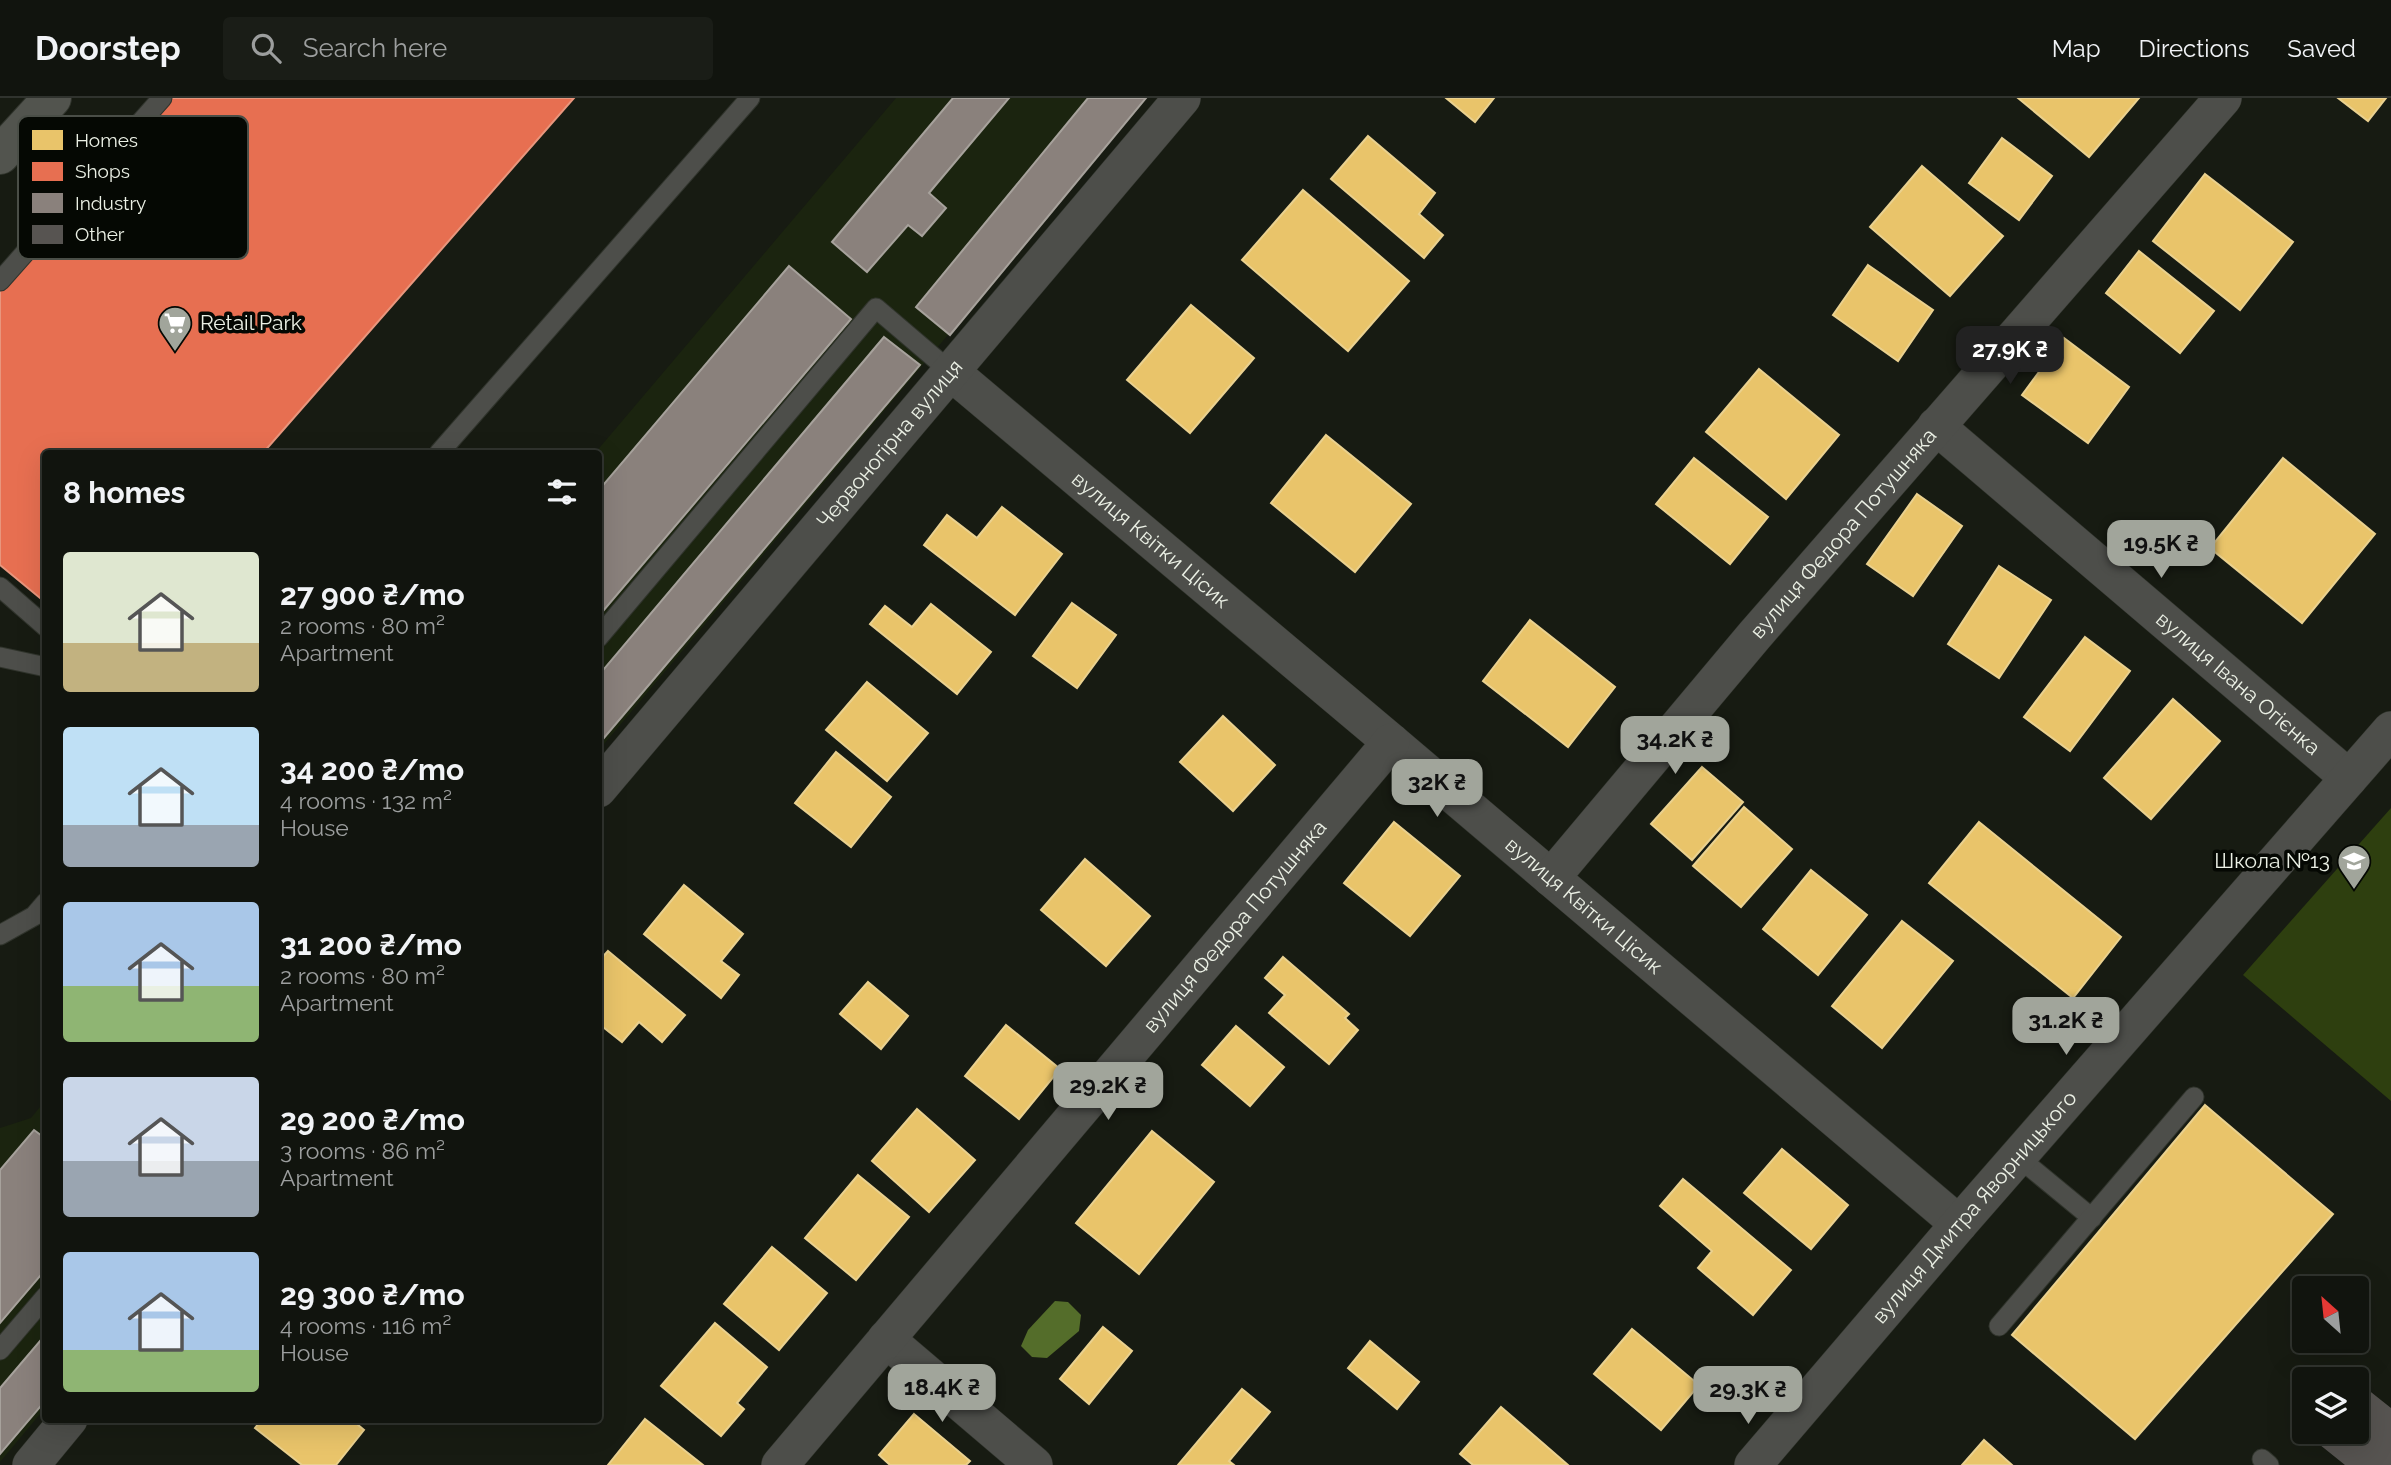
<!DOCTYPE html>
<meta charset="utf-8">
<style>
:root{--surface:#11140e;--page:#1a1d17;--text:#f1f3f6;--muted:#9c9e9e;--line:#30332e;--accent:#a1a59b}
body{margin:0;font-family:Raleway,sans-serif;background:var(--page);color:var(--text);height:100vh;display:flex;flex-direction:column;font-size:26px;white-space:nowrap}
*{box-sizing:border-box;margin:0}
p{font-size:23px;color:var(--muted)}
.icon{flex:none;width:38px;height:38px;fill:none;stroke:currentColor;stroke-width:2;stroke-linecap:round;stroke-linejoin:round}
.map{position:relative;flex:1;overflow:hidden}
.drawer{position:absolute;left:42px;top:352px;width:560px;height:973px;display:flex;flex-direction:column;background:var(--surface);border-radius:7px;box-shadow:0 7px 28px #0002,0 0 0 2px var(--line)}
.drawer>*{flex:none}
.needle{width:46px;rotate:333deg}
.buttons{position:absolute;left:2292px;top:1178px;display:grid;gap:14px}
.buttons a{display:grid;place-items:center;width:77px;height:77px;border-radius:7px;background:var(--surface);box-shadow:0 7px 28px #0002,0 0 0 2px var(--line);font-size:35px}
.price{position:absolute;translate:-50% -60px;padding:0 16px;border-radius:14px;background:var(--accent);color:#111;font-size:23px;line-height:46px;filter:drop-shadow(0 2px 4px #0008)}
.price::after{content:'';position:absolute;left:50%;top:42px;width:21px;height:16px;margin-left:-10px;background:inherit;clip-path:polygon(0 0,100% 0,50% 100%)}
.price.current{background:#222;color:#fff}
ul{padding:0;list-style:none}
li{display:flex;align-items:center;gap:21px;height:175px;padding:0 21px}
li span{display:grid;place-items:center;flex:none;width:196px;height:140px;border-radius:7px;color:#555}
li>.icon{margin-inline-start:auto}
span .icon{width:84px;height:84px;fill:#fffc;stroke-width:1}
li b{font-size:30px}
h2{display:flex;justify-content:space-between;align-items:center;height:84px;padding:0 21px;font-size:30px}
header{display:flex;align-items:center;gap:42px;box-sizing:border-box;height:98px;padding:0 35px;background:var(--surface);border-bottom:2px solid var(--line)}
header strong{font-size:33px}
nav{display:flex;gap:38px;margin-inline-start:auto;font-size:24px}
.search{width:490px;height:63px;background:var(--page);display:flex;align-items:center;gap:18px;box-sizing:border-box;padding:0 24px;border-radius:7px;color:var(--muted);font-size:26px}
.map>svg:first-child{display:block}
.built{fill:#1b240f}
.green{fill:#2e3f0f}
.water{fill:#546d2a}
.homes{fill:#e9c46a;stroke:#ead18f;stroke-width:2}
.shops{fill:#e76f51;stroke:#e8967d;stroke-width:2}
.industry{fill:#8a817c;stroke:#a7a29c;stroke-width:2}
.building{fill:#575451}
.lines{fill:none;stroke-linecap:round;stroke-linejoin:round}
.lane-casing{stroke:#30342c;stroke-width:21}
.street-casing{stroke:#30342c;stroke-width:38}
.highway-casing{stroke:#30342c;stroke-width:40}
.lane{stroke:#4d4e4a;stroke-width:19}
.street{stroke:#4d4e4a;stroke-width:37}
.highway{stroke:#52544e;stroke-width:38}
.labels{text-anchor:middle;stroke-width:7;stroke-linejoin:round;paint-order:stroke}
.poi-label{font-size:21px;fill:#ebf0e5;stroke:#050803;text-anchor:start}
.street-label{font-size:21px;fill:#ebf0e5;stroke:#050803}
.key{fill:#050803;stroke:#4a4e47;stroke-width:2}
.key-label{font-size:19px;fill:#ebf0e5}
</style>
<header>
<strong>Doorstep</strong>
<div class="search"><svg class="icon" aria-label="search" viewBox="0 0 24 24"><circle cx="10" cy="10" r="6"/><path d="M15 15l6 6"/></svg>Search here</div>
<nav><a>Map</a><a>Directions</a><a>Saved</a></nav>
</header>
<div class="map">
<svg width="2391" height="1367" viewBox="0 0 2391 1367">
<rect width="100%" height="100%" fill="#171b12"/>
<g class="built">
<path d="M896,0H1147L599,652L598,355H595Z"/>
<path d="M45,1003V1310L0,1364V1030L31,1020Z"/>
</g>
<path class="green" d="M2391,710V1003L2243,877Z"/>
<path class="water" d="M1055,1203L1068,1204L1081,1217L1079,1233L1047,1260L1032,1259L1021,1248L1028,1232Z"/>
<g class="homes">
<path d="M1446,0H1494L1475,24Z"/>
<path d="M2018,0H2139L2089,59Z"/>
<path d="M2338,0H2386L2368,23Z"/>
<path d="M1368,38L1435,95L1419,116L1443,137L1424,160L1331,81Z"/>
<path d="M2002,40L2052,78L2019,122L1969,85Z"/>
<path d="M1922,68L2003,138L1950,198L1870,129Z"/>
<path d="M2205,76L2293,144L2240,212L2153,143Z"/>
<path d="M1303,92L1409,183L1348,253L1242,162Z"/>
<path d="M2139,153L2214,213L2180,255L2106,195Z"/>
<path d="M1868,167L1933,212L1898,263L1833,217Z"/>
<path d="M1191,207L1254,260L1190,335L1127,282Z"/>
<path d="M2064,240L2129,289L2088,345L2022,297Z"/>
<path d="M1759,271L1839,337L1786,401L1706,334Z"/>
<path d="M1326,337L1411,406L1355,474L1271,405Z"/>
<path d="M1694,360L1768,419L1730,466L1656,406Z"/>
<path d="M2283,360L2375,436L2302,525L2210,450Z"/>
<path d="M1917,396L1962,428L1913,498L1867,466Z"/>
<path d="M1002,409L1062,456L1015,517L924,447L947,417L977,440Z"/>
<path d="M1999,468L2051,502L1999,580L1948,546Z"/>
<path d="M1072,505L1116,537L1077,590L1033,558Z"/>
<path d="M931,506L991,554L957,596L870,526L885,508L912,529Z"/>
<path d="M1530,522L1615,589L1568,649L1483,583Z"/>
<path d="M2085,539L2130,573L2070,653L2024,619Z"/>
<path d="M867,584L928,635L887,683L826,632Z"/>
<path d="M2173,601L2220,643L2151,721L2104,680Z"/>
<path d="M1223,618L1275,667L1233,713L1180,664Z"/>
<path d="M836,654L891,699L851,749L795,705Z"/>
<path d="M1702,669L1743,704L1692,762L1651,726Z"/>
<path d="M1744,709L1792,751L1741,809L1693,768Z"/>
<path d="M1394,724L1460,778L1410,838L1344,785Z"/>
<path d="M1979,724L2121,839L2073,900L1929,785Z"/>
<path d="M1085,761L1150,818L1106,868L1041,812Z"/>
<path d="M1811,772L1867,817L1818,877L1763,831Z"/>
<path d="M684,787L743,836L721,863L739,877L721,900L644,836Z"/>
<path d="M1902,823L1953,863L1882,950L1832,908Z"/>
<path d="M608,853L685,917L662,944L639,924L622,944L598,925V864Z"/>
<path d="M1283,859L1349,916L1345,920L1358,932L1329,966L1269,915L1285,897L1265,880Z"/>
<path d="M868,884L908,918L881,951L840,916Z"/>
<path d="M1006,927L1060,971L1019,1021L965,978Z"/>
<path d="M1236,928L1284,969L1250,1008L1202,967Z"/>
<path d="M2205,1007L2333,1116L2135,1341L2012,1237Z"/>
<path d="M917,1011L975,1062L929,1114L872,1063Z"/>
<path d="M1152,1033L1214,1084L1139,1176L1076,1125Z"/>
<path d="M1782,1051L1848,1107L1811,1151L1744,1095Z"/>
<path d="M858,1077L909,1119L856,1182L805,1140Z"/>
<path d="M1683,1081L1791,1172L1753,1217L1698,1170L1712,1153L1660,1108Z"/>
<path d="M772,1149L827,1195L779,1252L724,1206Z"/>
<path d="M715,1225L767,1269L737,1305L744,1311L721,1338L661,1288Z"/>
<path d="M1103,1229L1132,1253L1089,1306L1060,1281Z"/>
<path d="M1632,1231L1699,1287L1661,1332L1594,1276Z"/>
<path d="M1370,1243L1419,1284L1397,1311L1348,1270Z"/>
<path d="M1242,1291L1270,1314L1229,1363L1234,1367H1178Z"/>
<path d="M1501,1309L1568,1367H1473L1460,1356Z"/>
<path d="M914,1316L970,1363L966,1367H890L879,1357Z"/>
<path d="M262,1321H351L364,1332L336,1367H302L255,1330Z"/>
<path d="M645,1321L703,1367H608Z"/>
<path d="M1984,1342L2012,1367H1962Z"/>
</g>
<path class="shops" d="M162,0H574L263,355H46V505L0,467V183Z"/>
<g class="industry">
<path d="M953,0H1009L929,95L946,110L922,138L908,127L867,174L832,144Z"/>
<path d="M1088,0H1146L950,237L916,209Z"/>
<path d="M789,168L851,221L598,519V393Z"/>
<path d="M884,239L920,267L598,647V578Z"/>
<path d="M34,1032L46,1041V1171L0,1225V1072Z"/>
<path d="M46,1236V1302L0,1356V1290Z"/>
</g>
<g class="building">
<path d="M2340,1269L2354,1281H2330Z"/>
<path d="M2357,1283L2391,1310V1367H2345L2294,1326L2305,1313V1334H2357Z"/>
</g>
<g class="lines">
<defs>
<g id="lane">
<path d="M0,183L162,0"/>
<path d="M439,355L750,0"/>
<path d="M0,489L46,529"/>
<path d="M598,540L876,210L951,274"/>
<path d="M0,559L46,569"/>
<path d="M0,837L34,818L46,804"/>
<path d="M2018,1059L2092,1120"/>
<path d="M1999,1228L2194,999"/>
<path d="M0,1252L46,1198"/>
<path d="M2262,1361L2269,1367"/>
</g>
<g id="street">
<path id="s1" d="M951,274L1391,644L1959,1126"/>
<path id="s2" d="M1936,328L2349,680"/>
<path id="s3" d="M598,691L1182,0"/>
<path id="s4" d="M1551,780L1754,538L2223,0"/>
<path d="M886,1241L1034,1367"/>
<path d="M31,1367L69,1321"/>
<path id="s5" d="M780,1367L1391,644"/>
<path id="s6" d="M1753,1367L1959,1126L2391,632"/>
</g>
<path id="highway" d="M0,57L52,0"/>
</defs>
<use href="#lane" class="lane-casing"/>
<use href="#street" class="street-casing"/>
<use href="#highway" class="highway-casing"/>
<use href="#lane" class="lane"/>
<use href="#street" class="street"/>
<use href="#highway" class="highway"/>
</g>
<defs>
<symbol id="supermarket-pin" viewBox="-11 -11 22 30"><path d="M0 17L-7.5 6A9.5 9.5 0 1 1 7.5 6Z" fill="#a1a59b" stroke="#050803"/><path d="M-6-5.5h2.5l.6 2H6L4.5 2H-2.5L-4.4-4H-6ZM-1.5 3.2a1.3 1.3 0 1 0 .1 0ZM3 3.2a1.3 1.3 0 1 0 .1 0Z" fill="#fff"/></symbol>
<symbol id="school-pin" viewBox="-11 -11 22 30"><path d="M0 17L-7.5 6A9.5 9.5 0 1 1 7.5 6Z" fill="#a1a59b" stroke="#050803"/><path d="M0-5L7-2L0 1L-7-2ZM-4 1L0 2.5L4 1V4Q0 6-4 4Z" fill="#fff"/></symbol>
</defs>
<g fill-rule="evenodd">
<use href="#supermarket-pin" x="156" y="206" width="38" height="52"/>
<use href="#school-pin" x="2335" y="744" width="38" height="52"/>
</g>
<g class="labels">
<g class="poi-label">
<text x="200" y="232">Retail Park</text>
<text x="2330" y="770" text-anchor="end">Школа №13</text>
</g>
<g class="street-label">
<text dy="7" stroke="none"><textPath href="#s3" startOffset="452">Червоногірна вулиця</textPath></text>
<text dy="7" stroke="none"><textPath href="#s4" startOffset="452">вулиця Федора Потушняка</textPath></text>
<text dy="7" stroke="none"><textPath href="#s1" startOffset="261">вулиця Квітки Цісик</textPath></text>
<text dy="7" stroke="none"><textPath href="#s2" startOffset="397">вулиця Івана Огієнка</textPath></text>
<text dy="7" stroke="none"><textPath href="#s1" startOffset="828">вулиця Квітки Цісик</textPath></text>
<text dy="7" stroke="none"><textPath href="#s5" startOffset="705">вулиця Федора Потушняка</textPath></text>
<text dy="7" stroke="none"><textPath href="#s6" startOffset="340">вулиця Дмитра Яворницького</textPath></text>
</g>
</g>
<rect x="18" y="18" width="230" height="143" rx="10" class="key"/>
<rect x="32" y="32" width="31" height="20" fill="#e9c46a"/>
<rect x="32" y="64" width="31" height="19" fill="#e76f51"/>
<rect x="32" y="95" width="31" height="20" fill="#8a817c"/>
<rect x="32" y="127" width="31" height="19" fill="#575451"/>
<g class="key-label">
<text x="75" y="49">Homes</text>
<text x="75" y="80">Shops</text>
<text x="75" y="112">Industry</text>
<text x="75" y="143">Other</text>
</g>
</svg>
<div class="buttons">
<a><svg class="needle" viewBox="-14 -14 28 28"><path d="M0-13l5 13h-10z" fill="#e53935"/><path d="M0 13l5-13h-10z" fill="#9c9e9e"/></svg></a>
<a><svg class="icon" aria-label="layers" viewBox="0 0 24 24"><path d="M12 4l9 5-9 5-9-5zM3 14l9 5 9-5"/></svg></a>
</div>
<b class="price current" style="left:2010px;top:288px">27.9K ₴</b>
<b class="price" style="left:2161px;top:482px">19.5K ₴</b>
<b class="price" style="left:1675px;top:678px">34.2K ₴</b>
<b class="price" style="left:1437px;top:721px">32K ₴</b>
<b class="price" style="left:2066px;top:959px">31.2K ₴</b>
<b class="price" style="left:1108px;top:1024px">29.2K ₴</b>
<b class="price" style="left:942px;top:1326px">18.4K ₴</b>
<b class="price" style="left:1748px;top:1328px">29.3K ₴</b>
<section class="drawer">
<h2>8 homes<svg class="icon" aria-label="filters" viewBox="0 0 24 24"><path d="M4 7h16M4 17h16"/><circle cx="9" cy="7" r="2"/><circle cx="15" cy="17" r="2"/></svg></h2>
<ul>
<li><span style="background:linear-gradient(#dfe7d0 65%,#c2b280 0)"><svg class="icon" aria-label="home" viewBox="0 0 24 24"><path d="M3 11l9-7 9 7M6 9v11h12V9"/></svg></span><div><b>27 900 ₴/mo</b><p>2 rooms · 80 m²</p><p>Apartment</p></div></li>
<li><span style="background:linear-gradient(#bfe0f5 70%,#9aa5b1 0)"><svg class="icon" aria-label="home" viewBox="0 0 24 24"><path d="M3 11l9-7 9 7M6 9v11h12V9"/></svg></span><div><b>34 200 ₴/mo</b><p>4 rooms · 132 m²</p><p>House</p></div></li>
<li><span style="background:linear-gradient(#a9c7e8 60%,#8fb573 0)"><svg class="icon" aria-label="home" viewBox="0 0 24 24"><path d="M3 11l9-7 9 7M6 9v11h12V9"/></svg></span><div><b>31 200 ₴/mo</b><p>2 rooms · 80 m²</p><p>Apartment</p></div></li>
<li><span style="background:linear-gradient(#c9d6e8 60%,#9aa5b1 0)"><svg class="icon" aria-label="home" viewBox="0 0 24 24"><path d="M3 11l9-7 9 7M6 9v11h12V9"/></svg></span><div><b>29 200 ₴/mo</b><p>3 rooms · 86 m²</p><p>Apartment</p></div></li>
<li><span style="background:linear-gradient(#a9c7e8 70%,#8fb573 0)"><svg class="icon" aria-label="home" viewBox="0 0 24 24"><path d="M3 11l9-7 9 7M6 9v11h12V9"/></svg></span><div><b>29 300 ₴/mo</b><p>4 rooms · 116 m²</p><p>House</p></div></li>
</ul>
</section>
</div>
